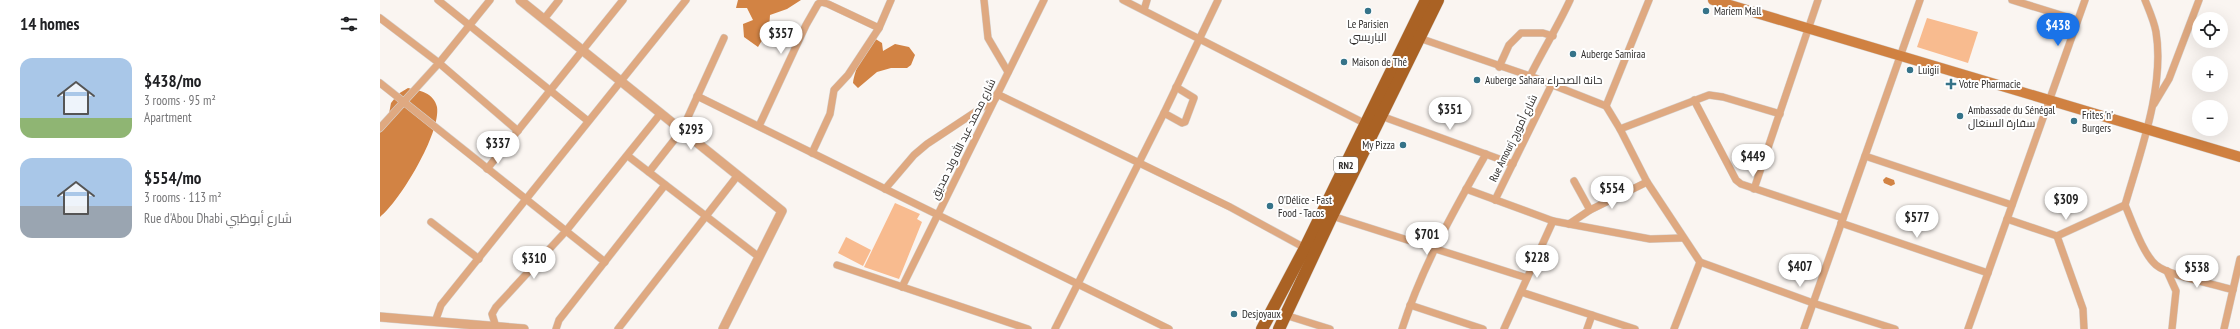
<!DOCTYPE html>
<meta charset="utf-8">
<style>
:root{--surface:#fff;--page:#f2f2f2;--text:#202124;--muted:#757577;--accent:#1a73e8}
body{margin:0;font-family:"PT Sans Narrow",Cairo,sans-serif;background:var(--page);color:var(--text);height:100vh;display:flex;flex-direction:column;font-size:15px;white-space:nowrap}
*{box-sizing:border-box;margin:0}
p{font-size:13px;color:var(--muted)}
.icon{flex:none;width:22px;height:22px;fill:none;stroke:currentColor;stroke-width:2;stroke-linecap:round;stroke-linejoin:round}
.map{position:relative;flex:1;overflow:hidden}
.sheet{display:flex;flex-direction:column;background:var(--surface);width:380px}
.sheet>*{flex:none}
.fabs{position:absolute;left:1812px;top:12px;display:grid;gap:8px}
.fabs a{display:grid;place-items:center;width:36px;height:36px;border-radius:50%;background:var(--surface);box-shadow:0 4px 16px #0002;font-size:20px}
.price{position:absolute;translate:-50% -34px;padding:0 9px;border-radius:14px;background:#fff;color:#222;font-size:13px;line-height:26px;filter:drop-shadow(0 1px 2px #0008)}
.price::after{content:'';position:absolute;left:50%;top:24px;width:12px;height:9px;margin-left:-6px;background:inherit;clip-path:polygon(0 0,100% 0,50% 100%)}
.price.on{background:var(--accent);color:#fff}
ul{padding:0;list-style:none}
li{display:flex;align-items:center;gap:12px;height:100px;padding:0 20px}
li span{display:grid;place-items:center;flex:none;width:112px;height:80px;border-radius:12px;color:#555}
li>.icon{margin-inline-start:auto}
span .icon{width:48px;height:48px;fill:#fffc;stroke-width:1}
li b{font-size:17px}
h2{display:flex;justify-content:space-between;align-items:center;height:48px;padding:0 20px;font-size:17px}
main{display:flex;flex:1;min-height:0}
.map>svg:first-child{display:block}
.green{fill:#f8bb8f}
.water{fill:#d28344}
.lines{fill:none;stroke-linecap:round;stroke-linejoin:round}
.minor-casing{stroke:#d5d1ce;stroke-width:8}
.tertiary-casing{stroke:#d5d1ce;stroke-width:10}
.secondary-casing{stroke:#d5d1ce;stroke-width:11}
.trunk-casing{stroke:#d5d1ce;stroke-width:13}
.minor{stroke:#dfa981;stroke-width:7}
.tertiary{stroke:#dfa981;stroke-width:9}
.secondary{stroke:#d08141;stroke-width:10}
.trunk{stroke:#aa6224;stroke-width:12}
.poi-dot{fill:#357389;stroke:#fff;stroke-width:1.5}
.labels{text-anchor:middle;stroke-width:4;stroke-linejoin:round;paint-order:stroke}
.shield{fill:#fff;stroke:#6d6c6b;stroke-width:1}
.shield-label{font-size:10px;font-weight:bold;fill:#2f2d2c}
.poi-label{font-size:11px;fill:#2f2d2c;stroke:#fff;text-anchor:start}
.street-label{font-size:11px;fill:#2f2d2c;stroke:#fff}
</style>
<main>
<section class="sheet">
<h2>14 homes<svg class="icon" aria-label="filters" viewBox="0 0 24 24"><path d="M4 7h16M4 17h16"/><circle cx="9" cy="7" r="2"/><circle cx="15" cy="17" r="2"/></svg></h2>
<ul>
<li><span style="background:linear-gradient(#a9c7e8 75%,#8fb573 0)"><svg class="icon" aria-label="home" viewBox="0 0 24 24"><path d="M3 11l9-7 9 7M6 9v11h12V9"/></svg></span><div><b>$438/mo</b><p>3 rooms · 95 m²</p><p>Apartment</p></div></li>
<li><span style="background:linear-gradient(#a9c7e8 60%,#9aa5b1 0)"><svg class="icon" aria-label="home" viewBox="0 0 24 24"><path d="M3 11l9-7 9 7M6 9v11h12V9"/></svg></span><div><b>$554/mo</b><p>3 rooms · 113 m²</p><p>Rue d'Abou Dhabi شارع أبوظبي</p></div></li>
</ul>
</section>
<div class="map">
<svg width="1860" height="329" viewBox="0 0 1860 329">
<rect width="100%" height="100%" fill="#faf5f1"/>
<g class="green">
<path d="M1547,18L1598,32L1588,63L1537,47Z"/>
<path d="M515,203L540,214L537,219L542,222L519,279L484,267Z"/>
<path d="M466,237L491,250L483,266L458,253Z"/>
</g>
<g class="water">
<path d="M358,0H421L407,9L390,15L389,29L378,47L364,37L363,24L373,20L367,8H356Z"/>
<path d="M494,38L502,43L503,51L515,44L529,47L535,55L531,65L527,68H511L497,72L478,88L473,83C475,69 484,48 494,38Z"/>
<path d="M28,88C39,90 54,93 57,107C61,133 20,201 0,217V133L8,119L11,103L18,94Z"/>
<path d="M1506,177L1514,180L1515,184L1511,186L1504,183L1503,180Z"/>
</g>
<g class="lines">
<defs>
<g id="minor">
<path d="M58,0L208,121"/>
<path d="M604,0L608,38L628,72"/>
<path d="M743,0L986,124"/>
<path d="M1632,0L1697,20"/>
<path d="M1765,0C1769,10 1774,21 1776,32C1785,86 1760,153 1745,205C1752,221 1763,254 1776,265C1789,276 1835,284 1853,290"/>
<path d="M764,10L767,0"/>
<path d="M0,18L59,63L138,131"/>
<path d="M164,19L179,0"/>
<path d="M1039,38L1150,76L1226,106L1240,129L1267,182L1320,262L1433,303L1515,329"/>
<path d="M1119,67L1129,45L1141,33H1163L1173,36"/>
<path d="M1150,76C1163,50 1178,26 1190,0"/>
<path d="M0,83L225,262"/>
<path d="M617,94L850,207L925,248"/>
<path d="M317,96L789,329"/>
<path d="M1314,100L1356,180L1361,184L1463,218"/>
<path d="M1774,104L1789,79L1819,0"/>
<path d="M1226,106L1269,0"/>
<path d="M784,113L802,123L805,122L814,98L796,87"/>
<path d="M1001,116L1133,164"/>
<path d="M379,126L426,25L438,4L441,2L448,4L499,28"/>
<path d="M0,128L59,63L110,0"/>
<path d="M1240,129L1329,95L1343,97L1400,114"/>
<path d="M432,153L450,114L454,90L468,75L499,28L511,0"/>
<path d="M248,156L379,257"/>
<path d="M1485,156L1632,205"/>
<path d="M107,169L243,0"/>
<path d="M269,172L302,130L344,38"/>
<path d="M1194,181L1210,210"/>
<path d="M505,189L534,155L547,144L615,99"/>
<path d="M1086,189L1173,221L1189,224L1270,239L1302,238"/>
<path d="M1374,189L1438,0"/>
<path d="M1115,200L1171,86"/>
<path d="M952,216L1147,278"/>
<path d="M1627,219L1677,236L1745,205"/>
<path d="M51,222L99,259"/>
<path d="M1461,223L1608,273"/>
<path d="M1189,224L1210,210L1267,182"/>
<path d="M1677,236L1703,309L1704,329"/>
<path d="M457,265L648,329"/>
<path d="M1787,271L1796,291L1792,329"/>
<path d="M522,287L664,0"/>
<path d="M1141,292L1255,329"/>
<path d="M1030,305L1103,329"/>
<path d="M905,315L950,329"/>
<path d="M55,322L61,305L306,0"/>
<path d="M116,327L112,314L116,307L186,231L281,113"/>
<path d="M176,329L179,320L285,185"/>
<path d="M238,329L358,175"/>
<path d="M675,329L784,113L838,0"/>
<path d="M1022,329C1042,267 1074,210 1106,154"/>
<path d="M1124,329L1173,221"/>
<path d="M1207,329L1212,315"/>
<path d="M1294,329L1320,262"/>
<path d="M1424,329L1540,0"/>
<path d="M1588,329L1705,0"/>
<path d="M1844,329L1860,259"/>
</g>
<g id="tertiary">
<path d="M140,0L402,211L343,329"/>
<path d="M0,317L144,329"/>
</g>
<path id="secondary" d="M1333,0L1860,157"/>
<g id="trunk">
<path d="M882,329L925,248L1046,0"/>
<path d="M899,329L952,216L1058,0"/>
</g>
</defs>
<use href="#minor" class="minor-casing"/>
<use href="#tertiary" class="tertiary-casing"/>
<use href="#secondary" class="secondary-casing"/>
<use href="#trunk" class="trunk-casing"/>
<use href="#minor" class="minor"/>
<use href="#tertiary" class="tertiary"/>
<use href="#secondary" class="secondary"/>
<use href="#trunk" class="trunk"/>
</g>
<g class="poi-dot">
<circle cx="988" cy="11" r="4"/>
<circle cx="1326" cy="11" r="4"/>
<circle cx="1193" cy="54" r="4"/>
<circle cx="964" cy="62" r="4"/>
<circle cx="1530" cy="70" r="4"/>
<circle cx="1097" cy="80" r="4"/>
<path d="M1569 78h4v4h4v4h-4v4h-4v-4h-4v-4h4z"/>
<circle cx="1580" cy="116" r="4"/>
<circle cx="1694" cy="121" r="4"/>
<circle cx="1023" cy="145" r="4"/>
<circle cx="890" cy="206" r="4"/>
<circle cx="854" cy="314" r="4"/>
</g>
<g class="labels">
<rect class="shield" x="954" y="157" width="24" height="16" rx="3"/>
<g class="shield-label">
<text x="966" y="169">RN2</text>
</g>
<g class="poi-label">
<text x="1334" y="15">Mariem Mall</text>
<text x="988" y="28" text-anchor="middle">Le Parisien<tspan x="988" dy="13">الباريسي</tspan></text>
<text x="1201" y="58">Auberge Samiraa</text>
<text x="972" y="66">Maison de Thé</text>
<text x="1538" y="74">Luigii</text>
<text x="1105" y="84">Auberge Sahara حانة الصحراء</text>
<text x="1579" y="88">Votre Pharmacie</text>
<text x="1588" y="114">Ambassade du Sénégal<tspan x="1588" dy="13">سفارة السنغال</tspan></text>
<text x="1702" y="119">Frites 'n'<tspan x="1702" dy="13">Burgers</tspan></text>
<text x="1015" y="149" text-anchor="end">My Pizza</text>
<text x="898" y="204">O'Délice - Fast<tspan x="898" dy="13">Food - Tacos</tspan></text>
<text x="862" y="318">Desjoyaux</text>
</g>
<g class="street-label">
<text transform="translate(1133 138) rotate(-64)" y="4">Rue Amourj شارع أمورج</text>
<text transform="translate(583 139) rotate(-64)" y="4">شارع محمد عبد الله ولد صديق</text>
</g>
</g>
</svg>
<div class="fabs">
<a><svg class="icon" aria-label="locate" viewBox="0 0 24 24"><circle cx="12" cy="12" r="6"/><path d="M12 2v4M12 18v4M2 12h4M18 12h4"/></svg></a>
<a>+</a>
<a>−</a>
</div>
<b class="price on" style="left:1678px;top:47px">$438</b>
<b class="price" style="left:401px;top:55px">$357</b>
<b class="price" style="left:1070px;top:131px">$351</b>
<b class="price" style="left:311px;top:151px">$293</b>
<b class="price" style="left:118px;top:165px">$337</b>
<b class="price" style="left:1373px;top:178px">$449</b>
<b class="price" style="left:1232px;top:210px">$554</b>
<b class="price" style="left:1686px;top:221px">$309</b>
<b class="price" style="left:1537px;top:239px">$577</b>
<b class="price" style="left:1047px;top:256px">$701</b>
<b class="price" style="left:1157px;top:279px">$228</b>
<b class="price" style="left:154px;top:280px">$310</b>
<b class="price" style="left:1420px;top:288px">$407</b>
<b class="price" style="left:1817px;top:289px">$538</b>
</div>
</main>
